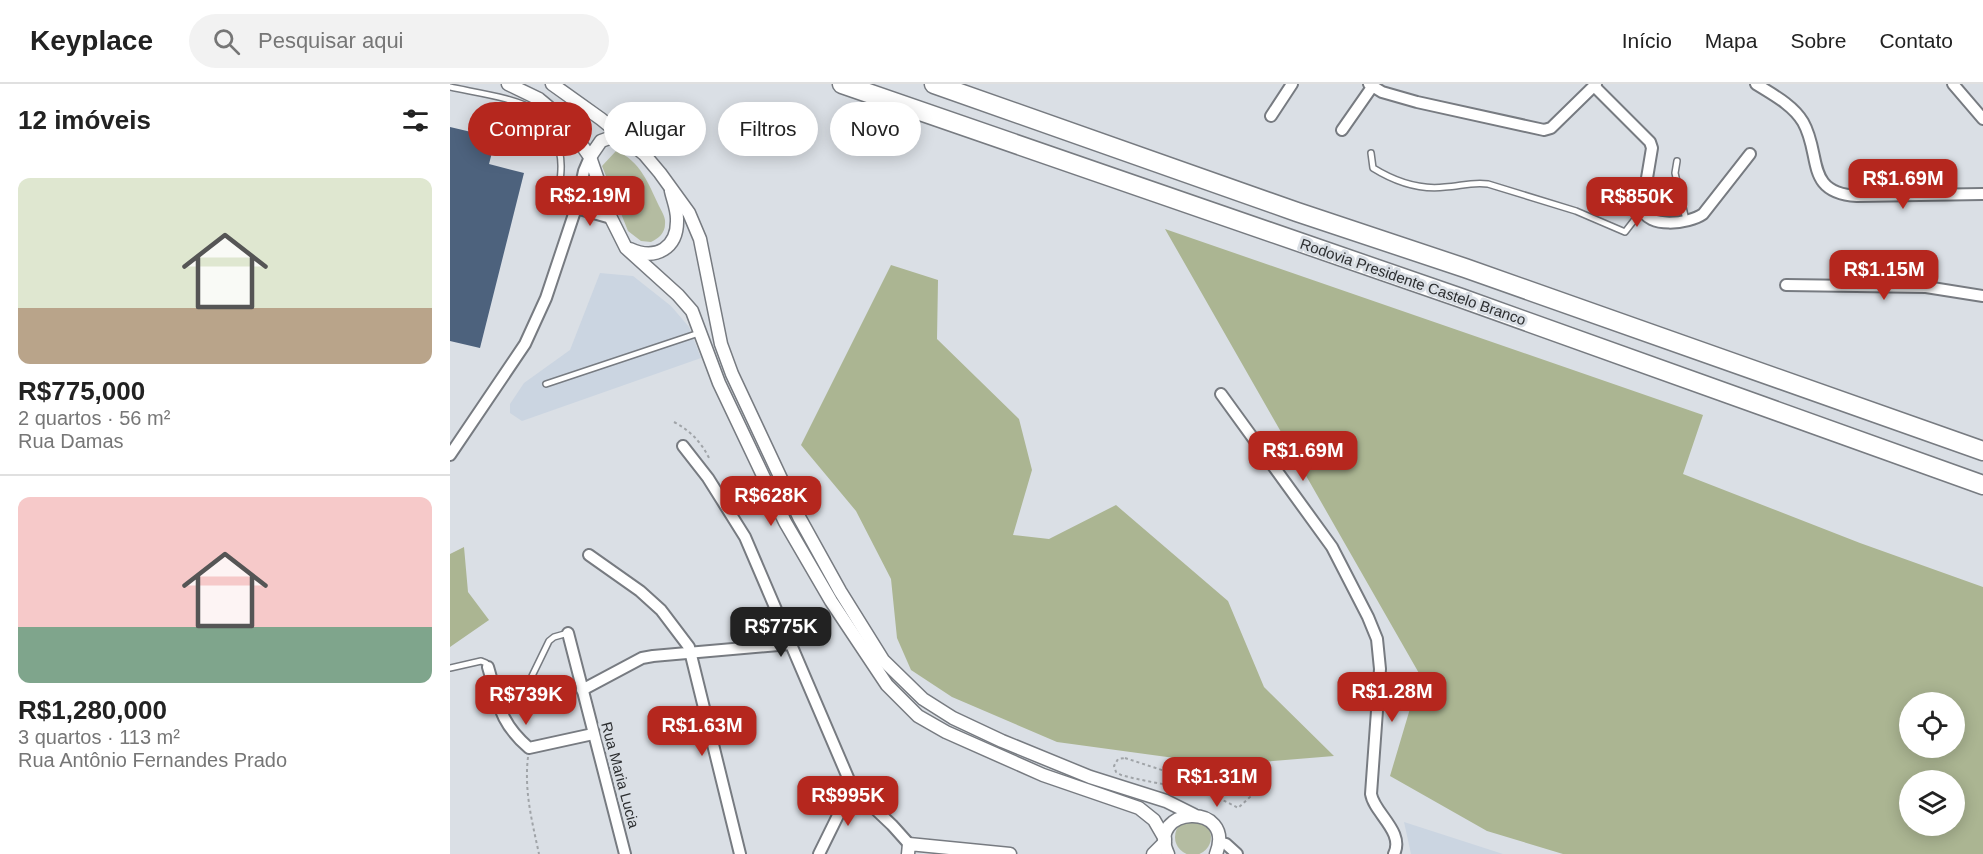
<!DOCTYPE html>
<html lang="pt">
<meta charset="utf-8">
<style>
:root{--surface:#fff;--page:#f2f2f2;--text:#222;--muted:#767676;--line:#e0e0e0;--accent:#b5271e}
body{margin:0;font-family:Helvetica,sans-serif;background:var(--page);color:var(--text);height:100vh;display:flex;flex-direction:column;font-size:22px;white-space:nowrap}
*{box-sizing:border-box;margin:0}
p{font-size:20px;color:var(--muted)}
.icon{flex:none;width:33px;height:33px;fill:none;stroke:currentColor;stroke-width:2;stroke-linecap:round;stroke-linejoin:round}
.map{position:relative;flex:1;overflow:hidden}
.sheet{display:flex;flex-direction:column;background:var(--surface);width:450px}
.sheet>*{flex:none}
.hud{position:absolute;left:18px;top:18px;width:570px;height:54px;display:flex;gap:12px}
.controls{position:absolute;left:1449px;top:608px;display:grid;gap:12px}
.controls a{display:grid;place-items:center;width:66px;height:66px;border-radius:50%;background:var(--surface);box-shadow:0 3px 15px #0003;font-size:30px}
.price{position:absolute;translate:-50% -51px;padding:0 14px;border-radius:12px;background:var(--accent);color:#fff;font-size:20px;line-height:39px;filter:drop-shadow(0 2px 3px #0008)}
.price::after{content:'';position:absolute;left:50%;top:36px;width:18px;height:14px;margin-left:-9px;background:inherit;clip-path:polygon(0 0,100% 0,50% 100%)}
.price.current{background:#222;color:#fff}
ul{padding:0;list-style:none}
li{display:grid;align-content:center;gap:12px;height:318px;padding:0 18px}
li+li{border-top:2px solid var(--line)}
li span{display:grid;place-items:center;height:186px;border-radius:12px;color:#555}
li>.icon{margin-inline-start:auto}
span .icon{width:108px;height:108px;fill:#fffc;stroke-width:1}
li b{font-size:26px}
h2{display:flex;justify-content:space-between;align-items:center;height:72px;padding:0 18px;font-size:26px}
.pill{padding:0 21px;border-radius:27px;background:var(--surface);box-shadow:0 3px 15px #0003;font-size:21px;line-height:54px}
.pill.current{background:var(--accent);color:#fff}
header{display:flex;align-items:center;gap:36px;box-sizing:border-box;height:84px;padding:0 30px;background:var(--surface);border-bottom:2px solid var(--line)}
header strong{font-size:28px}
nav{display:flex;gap:33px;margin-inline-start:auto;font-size:21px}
.search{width:420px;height:54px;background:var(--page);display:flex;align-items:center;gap:15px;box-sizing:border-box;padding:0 21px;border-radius:33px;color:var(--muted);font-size:22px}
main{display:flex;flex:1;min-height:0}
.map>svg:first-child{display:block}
.built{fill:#cbd5e1}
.green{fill:#b4bca1}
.forest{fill:#abb592;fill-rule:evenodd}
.building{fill:#4d627d}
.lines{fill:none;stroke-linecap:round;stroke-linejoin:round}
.service-casing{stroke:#777b81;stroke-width:8}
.minor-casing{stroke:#777b81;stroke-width:14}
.tertiary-casing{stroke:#777b81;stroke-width:15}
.motorway-casing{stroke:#777b81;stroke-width:21}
.path{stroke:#a0a4a8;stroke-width:2;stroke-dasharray:3 3;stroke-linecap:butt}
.service{stroke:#fff;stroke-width:5}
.minor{stroke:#fff;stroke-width:10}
.tertiary{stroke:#fff;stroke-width:12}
.motorway{stroke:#fff;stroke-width:18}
.labels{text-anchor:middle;stroke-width:6;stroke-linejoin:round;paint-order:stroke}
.street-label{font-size:15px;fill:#2c2e30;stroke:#dadfe5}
</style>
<header>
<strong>Keyplace</strong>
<div class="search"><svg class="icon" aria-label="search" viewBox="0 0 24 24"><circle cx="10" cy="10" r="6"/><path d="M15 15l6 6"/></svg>Pesquisar aqui</div>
<nav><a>Início</a><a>Mapa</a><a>Sobre</a><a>Contato</a></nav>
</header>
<main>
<section class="sheet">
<h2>12 imóveis<svg class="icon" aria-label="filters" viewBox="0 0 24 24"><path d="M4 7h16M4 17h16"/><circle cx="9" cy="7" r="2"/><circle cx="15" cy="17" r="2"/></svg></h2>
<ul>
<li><span style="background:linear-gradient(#dfe7d0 70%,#b9a48a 0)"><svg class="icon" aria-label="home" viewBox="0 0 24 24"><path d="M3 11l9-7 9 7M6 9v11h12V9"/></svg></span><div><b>R$775,000</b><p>2 quartos · 56 m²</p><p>Rua Damas</p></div></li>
<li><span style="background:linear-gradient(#f6c9c9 70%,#7fa58c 0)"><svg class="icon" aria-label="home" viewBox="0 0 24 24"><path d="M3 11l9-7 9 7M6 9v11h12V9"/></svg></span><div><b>R$1,280,000</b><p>3 quartos · 113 m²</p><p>Rua Antônio Fernandes Prado</p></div></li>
</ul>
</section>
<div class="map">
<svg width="1533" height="770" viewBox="0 0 1533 770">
<rect width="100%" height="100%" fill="#dadfe5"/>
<g class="built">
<path d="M150,189L183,192L221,222L239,243L251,274L72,337L60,329V320L74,299L120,266Z"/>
<path d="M954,738L1053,770H961Z"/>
</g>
<g class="green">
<path d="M166,67C190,76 199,101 209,122C212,128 216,134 215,140C215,149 209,154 201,158L191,157L178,147L152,82Z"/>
<circle cx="743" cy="753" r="18"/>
</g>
<g class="forest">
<path d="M715,145L1253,331L1233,390L1410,459L1533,503V770H1113L1037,747L940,692L970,591ZM1460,618H1504V663H1460ZM1460,696H1504V741H1460Z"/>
<path d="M441,181L488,196L487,255L569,335L582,386L563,451L599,455L666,421L778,517L814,603L884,672L776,681L607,658L502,613L461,586L447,554L441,495L406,427L351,361Z"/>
<path d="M14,463L18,508L39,536L0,563V470Z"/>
</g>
<path class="building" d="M40,30L49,32L41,59L44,61L39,80L74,89L30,264L0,257V43L34,51Z"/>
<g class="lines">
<defs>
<g id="service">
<path d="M0,3C21,8 69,14 85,27C102,41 112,64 111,85C111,93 108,105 111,113C114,119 120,121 126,124"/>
<path d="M921,69L923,84C944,97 970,106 995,103C1011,102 1021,98 1038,100L1126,127L1175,148L1192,126"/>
<path d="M1227,77L1225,89L1236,136"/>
<path d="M96,300L249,249"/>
<path d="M0,584L31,577L36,579L38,583"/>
<path d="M82,592L99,557L104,553L118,549"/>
</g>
<g id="minor">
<path d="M919,0L932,8L967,18L1094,46L1101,44L1146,0"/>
<path d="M1306,0C1322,10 1343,21 1353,38C1372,71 1354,109 1407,112L1533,110"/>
<path d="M1503,0L1533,35"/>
<path d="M1144,2L1200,58L1202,64L1192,124C1197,145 1239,140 1253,130L1300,70"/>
<path d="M821,32L842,0"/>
<path d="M892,46L922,3"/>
<path d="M126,124L161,134"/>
<path d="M1336,201L1476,203L1533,212"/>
<path d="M771,310L882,463L918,533L927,555L930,585L921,710C924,729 955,748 944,770"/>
<path d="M233,362L258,394L295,453L402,703L442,741L459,760"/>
<path d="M0,371L75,260L96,214L126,124L134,87L140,73"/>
<path d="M139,471L190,507L211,526L239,563L290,770"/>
<path d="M118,549L175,770"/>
<path d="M38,583C49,620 49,638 79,664L143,650"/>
<path d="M132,606L192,574L203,572L340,560"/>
<path d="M769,759L776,760L787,770"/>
<path d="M369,770L402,703"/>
</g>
<g id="tertiary">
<path d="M58,0L89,15L107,30L124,50L140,73L161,134L176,164L228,211L242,227L269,299L335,438L381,517L437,601L468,632L496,648L593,691L689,724L704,736L715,755"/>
<path d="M102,0L151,35L194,70L210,89L239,129L250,155L271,260L282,290L349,433L390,507L433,576L473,615L503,634L552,657L640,693L716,717L744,731"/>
<path d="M140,73L151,57L165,52L174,54"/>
<path d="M180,165C206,177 228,164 227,135C227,125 223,116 221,107"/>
<path d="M458,770L459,760L560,770"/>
<path d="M703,770L715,758"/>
<path d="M718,770C695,722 787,717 766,770"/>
</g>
<g id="motorway">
<path d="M392,0L1011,214L1533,401"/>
<path d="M484,0L847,128L1015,184L1533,367"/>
</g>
</defs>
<use href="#service" class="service-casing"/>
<use href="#minor" class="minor-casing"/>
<use href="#tertiary" class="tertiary-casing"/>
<use href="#motorway" class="motorway-casing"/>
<g class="path">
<path d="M224,338C241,347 252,359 260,376"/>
<path d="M78,673C74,707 82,737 89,770"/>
<path d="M675,674L721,689L799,696L802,702L800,713L788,724C752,703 711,702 671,691L666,688L664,682L668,675Z"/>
</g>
<use href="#service" class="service"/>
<use href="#minor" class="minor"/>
<use href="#tertiary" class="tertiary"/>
<use href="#motorway" class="motorway"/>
</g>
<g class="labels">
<g class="street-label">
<text transform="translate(963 198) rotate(19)" y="5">Rodovia Presidente Castelo Branco</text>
<text transform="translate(170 691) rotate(75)" y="5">Rua Maria Lucia</text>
</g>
</g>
</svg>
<div class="controls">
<a><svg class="icon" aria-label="locate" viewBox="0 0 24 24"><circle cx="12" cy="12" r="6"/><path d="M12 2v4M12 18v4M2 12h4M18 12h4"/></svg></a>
<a><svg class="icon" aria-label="layers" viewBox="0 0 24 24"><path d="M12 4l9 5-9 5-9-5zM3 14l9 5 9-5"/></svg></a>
</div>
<b class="price" style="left:1453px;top:126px">R$1.69M</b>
<b class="price" style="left:140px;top:143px">R$2.19M</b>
<b class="price" style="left:1187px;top:144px">R$850K</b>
<b class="price" style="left:1434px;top:217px">R$1.15M</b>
<b class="price" style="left:853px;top:398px">R$1.69M</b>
<b class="price" style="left:321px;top:443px">R$628K</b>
<b class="price current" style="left:331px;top:574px">R$775K</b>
<b class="price" style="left:942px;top:639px">R$1.28M</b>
<b class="price" style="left:76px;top:642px">R$739K</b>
<b class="price" style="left:252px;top:673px">R$1.63M</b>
<b class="price" style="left:767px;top:724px">R$1.31M</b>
<b class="price" style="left:398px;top:743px">R$995K</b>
<div class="hud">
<a class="pill current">Comprar</a>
<a class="pill">Alugar</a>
<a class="pill">Filtros</a>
<a class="pill">Novo</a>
</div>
</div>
</main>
